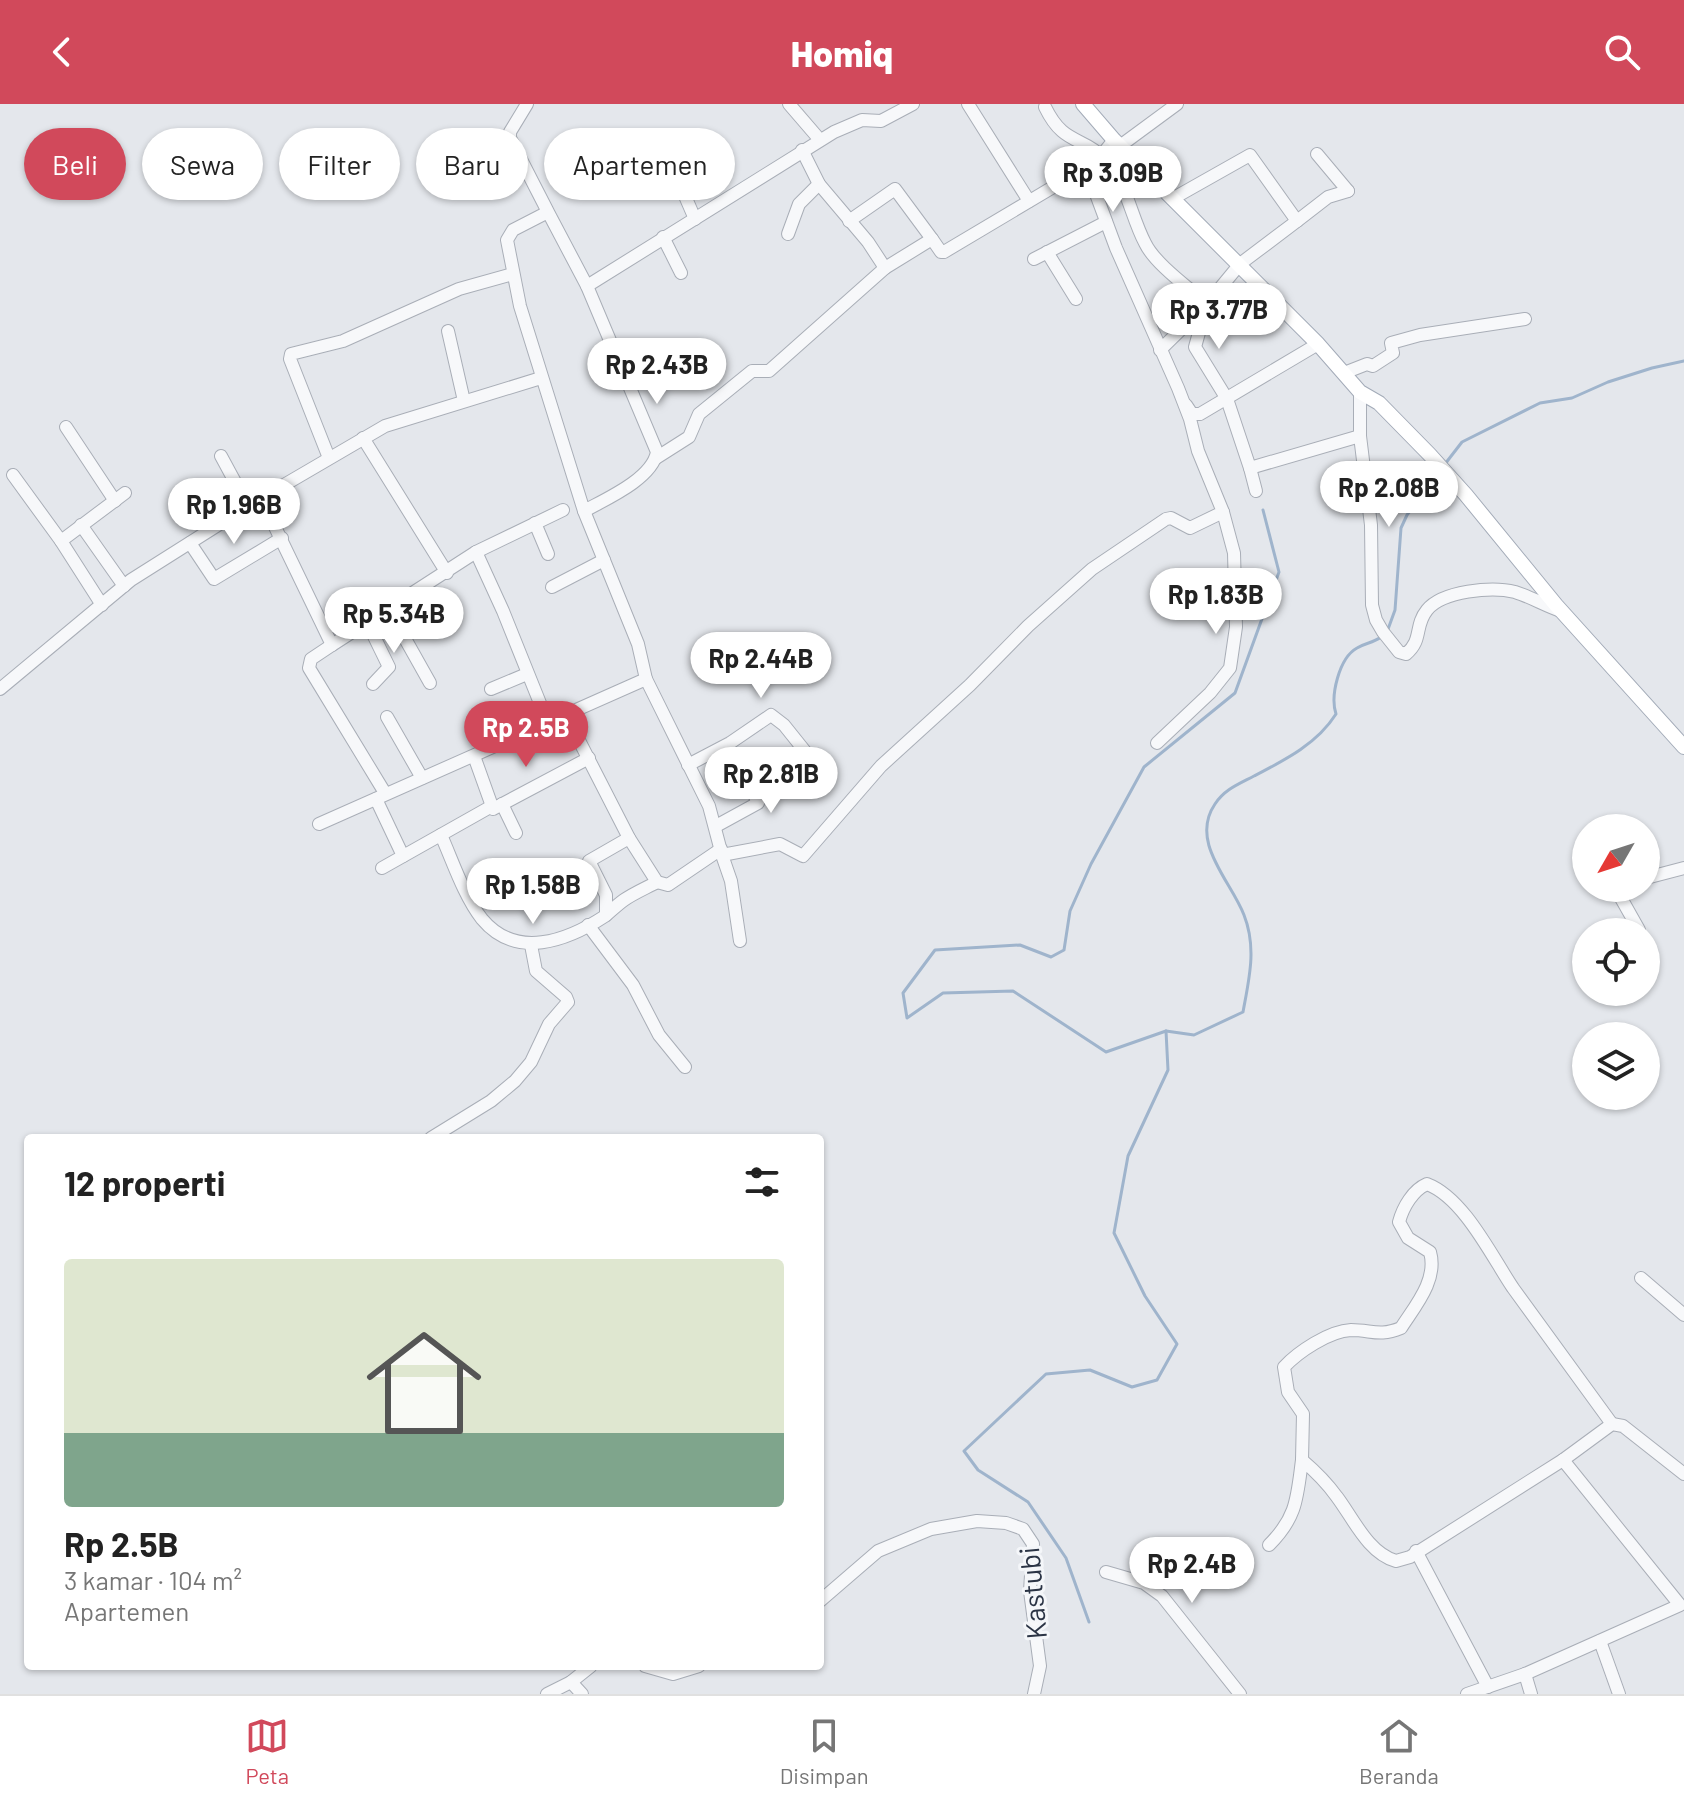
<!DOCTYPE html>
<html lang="id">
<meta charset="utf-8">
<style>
:root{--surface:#fff;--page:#f2f2f2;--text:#222;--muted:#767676;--line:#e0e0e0;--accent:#d1495b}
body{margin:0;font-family:Barlow,sans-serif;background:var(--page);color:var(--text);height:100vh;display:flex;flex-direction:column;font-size:30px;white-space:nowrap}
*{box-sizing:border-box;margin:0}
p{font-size:26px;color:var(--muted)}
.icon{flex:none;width:44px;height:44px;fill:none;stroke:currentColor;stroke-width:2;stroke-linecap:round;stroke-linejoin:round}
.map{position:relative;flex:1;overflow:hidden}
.sheet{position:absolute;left:24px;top:1030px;width:800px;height:536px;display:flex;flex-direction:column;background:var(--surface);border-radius:8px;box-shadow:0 2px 6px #0004}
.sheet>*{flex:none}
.top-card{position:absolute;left:24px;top:24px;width:800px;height:72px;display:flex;gap:16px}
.needle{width:52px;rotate:231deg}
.buttons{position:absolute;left:1572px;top:710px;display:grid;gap:16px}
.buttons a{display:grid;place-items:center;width:88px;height:88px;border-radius:50%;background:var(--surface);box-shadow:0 2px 6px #0004;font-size:40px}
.price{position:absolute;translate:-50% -68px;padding:0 18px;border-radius:28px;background:#fff;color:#222;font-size:26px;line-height:52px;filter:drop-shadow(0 2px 4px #0008)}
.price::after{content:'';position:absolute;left:50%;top:48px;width:24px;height:18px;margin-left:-12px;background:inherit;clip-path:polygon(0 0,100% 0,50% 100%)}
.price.selected{background:var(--accent);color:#fff}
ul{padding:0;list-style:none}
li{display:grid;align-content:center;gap:16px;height:424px;padding:0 40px}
li span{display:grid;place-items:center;height:248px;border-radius:8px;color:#555}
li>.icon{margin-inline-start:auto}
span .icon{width:144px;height:144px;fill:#fffc;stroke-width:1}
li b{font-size:34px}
h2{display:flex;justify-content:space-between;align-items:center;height:96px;padding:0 40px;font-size:34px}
.tag{padding:0 28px;border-radius:36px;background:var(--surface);box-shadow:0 2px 6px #0004;font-size:28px;line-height:72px}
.tag.selected{background:var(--accent);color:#fff}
header{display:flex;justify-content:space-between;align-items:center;height:104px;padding:0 40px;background:var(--accent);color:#fff;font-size:36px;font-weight:800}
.dock{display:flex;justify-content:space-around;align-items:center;height:112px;border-top:2px solid var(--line);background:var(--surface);font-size:22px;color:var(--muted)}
.dock a{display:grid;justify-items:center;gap:4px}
.dock .selected{color:var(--accent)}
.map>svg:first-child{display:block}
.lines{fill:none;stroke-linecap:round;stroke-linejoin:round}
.stream{stroke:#9fb4cc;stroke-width:3}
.minor-casing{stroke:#a9aeb7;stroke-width:14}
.major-casing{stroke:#a3abb8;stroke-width:16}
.minor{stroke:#f7f8fa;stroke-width:12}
.major{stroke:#fff;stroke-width:14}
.labels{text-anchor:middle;stroke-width:6;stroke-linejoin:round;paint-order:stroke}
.street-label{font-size:28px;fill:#2b3445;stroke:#f4f6f9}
</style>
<header><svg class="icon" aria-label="back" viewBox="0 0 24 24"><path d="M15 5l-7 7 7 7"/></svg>Homiq<svg class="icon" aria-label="search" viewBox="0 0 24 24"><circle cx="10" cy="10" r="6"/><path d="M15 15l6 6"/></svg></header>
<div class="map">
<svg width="1684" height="1590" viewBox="0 0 1684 1590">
<rect width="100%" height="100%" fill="#e4e7ec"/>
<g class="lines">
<g class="stream">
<path d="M1445,360L1462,338L1540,299L1572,294L1608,278L1652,264L1684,257"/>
<path d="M1387,528L1395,506L1401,424L1407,411L1438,370"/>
<path d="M1166,927L1194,931L1243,908C1249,875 1257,844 1244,811C1231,777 1189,738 1215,700C1225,685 1239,680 1254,672C1285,656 1317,640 1336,610C1330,592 1339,554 1357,544C1365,539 1373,539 1381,533"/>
<path d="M1089,1518L1066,1454L1028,1398L978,1366L964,1347L1046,1270L1090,1266L1132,1283L1157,1276L1177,1240L1145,1192L1114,1129L1128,1052L1168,966L1166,927L1106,948L1013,887L943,889L907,914L903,889L935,846L1020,841L1051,853L1064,846L1070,807L1091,760L1144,663L1235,589L1279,468L1263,406"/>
</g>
<defs>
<g id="minor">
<path d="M527,0L510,28V34L548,108L513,126L507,136L520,202L584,407C606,395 652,375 657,348L587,182L548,108"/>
<path d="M789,0L820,36"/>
<path d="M968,0L1029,97"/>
<path d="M1045,3C1064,42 1081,31 1105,55C1126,76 1131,113 1145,139C1155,160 1189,184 1207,200L1195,243L1227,295L1250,364L1360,332"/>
<path d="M1120,42L1177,0"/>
<path d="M1317,50L1348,87"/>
<path d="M672,62L695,115"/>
<path d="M849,117L895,85L932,135"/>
<path d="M1297,117L1328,93L1348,87"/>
<path d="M788,130L799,100L819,80"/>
<path d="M663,133L681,169"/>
<path d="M1047,148L1076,195"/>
<path d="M1034,155L1106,118"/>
<path d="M885,164L932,135L941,148H944L1080,67L1101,52L1114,36"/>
<path d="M587,182L834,28L862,16L881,17L913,0"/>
<path d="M448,227L464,297"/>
<path d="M1160,246L1207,200L1240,160L1297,117L1250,51L1172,95"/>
<path d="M1344,269L1367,260L1373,262L1393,249L1391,239L1420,231L1525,215"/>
<path d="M1360,288V332L1371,421L1372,501L1376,516L1383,528L1399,548L1406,550C1423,536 1414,522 1427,506C1442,487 1492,482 1515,488C1531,493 1546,502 1561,507"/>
<path d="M1186,301L1192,310H1200L1318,240"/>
<path d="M66,323L115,397"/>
<path d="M363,334L447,469"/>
<path d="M221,352L248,402"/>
<path d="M329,354L290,255L291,250L343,237L459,185L513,170"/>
<path d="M656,354L689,333L699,310L752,267H769L885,164L868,138L819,80L802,46"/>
<path d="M1250,364L1256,387"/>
<path d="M13,371L61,437L125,389"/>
<path d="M262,396L332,541L476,448L563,406"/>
<path d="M535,419L548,450"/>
<path d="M81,421L124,482"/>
<path d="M61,437L102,501"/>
<path d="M190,439L214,475L282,434"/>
<path d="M476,448L503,507L548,619"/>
<path d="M552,483L604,456"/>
<path d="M389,506L430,579"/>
<path d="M368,520L389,563L373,580"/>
<path d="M332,541L311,555L309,564L385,689"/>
<path d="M646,575L709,702L722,751L780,740L803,752L881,662L970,581L1028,522L1092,465L1166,415L1171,414L1190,424L1223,408L1198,347L1190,315L1178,284L1116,144L1086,63"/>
<path d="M0,585L131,476L248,402L385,322L541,274"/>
<path d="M491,585L527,570"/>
<path d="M566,611L629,734L657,778L668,781L721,745"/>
<path d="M387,613L422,674"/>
<path d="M1157,639L1210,589L1230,564L1236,523L1234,449L1223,408"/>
<path d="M474,652L493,705L589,654"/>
<path d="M688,661L730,639L771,611L784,621L816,661"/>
<path d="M376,695L403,752"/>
<path d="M502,700L516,729"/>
<path d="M319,720L646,575L638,540L584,407"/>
<path d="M716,722L758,699L745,671"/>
<path d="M441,731C453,758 464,792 482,815C516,856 567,837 605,812C611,807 617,801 624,796C634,789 646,784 657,778"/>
<path d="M722,751L731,777L740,837"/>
<path d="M382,764L492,702"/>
<path d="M1646,774L1684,764"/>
<path d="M1623,784L1621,794L1639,826"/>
<path d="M606,811V791L589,757L629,734"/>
<path d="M588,821L633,881L659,931L685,963"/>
<path d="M431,1034L491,997L515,977L531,958L549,920L568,898L566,893L536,867L531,841"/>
<path d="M1641,1174L1684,1211"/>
<path d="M1302,1356L1303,1310L1288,1288L1284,1263C1298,1248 1329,1227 1351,1226C1372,1226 1379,1233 1401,1224C1415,1202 1438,1176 1430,1148L1408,1134L1399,1118C1403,1103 1413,1086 1427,1080C1464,1094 1492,1153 1513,1184C1546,1230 1579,1275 1612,1320"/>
<path d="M1269,1441C1297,1413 1297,1394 1302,1356C1315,1367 1327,1379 1337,1393C1353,1414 1368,1449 1396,1457L1410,1453L1563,1356L1612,1320L1623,1322L1684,1370"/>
<path d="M1416,1447L1488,1583"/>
<path d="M1106,1468L1144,1479L1162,1492L1240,1590"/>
<path d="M820,1497L878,1447L931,1425L977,1417L1006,1419L1023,1425L1033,1440L1030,1487L1040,1562L1034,1590"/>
<path d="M1600,1537L1619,1590"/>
<path d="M645,1562L673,1570L699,1562"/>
<path d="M1525,1570L1531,1590"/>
<path d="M571,1578L582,1590"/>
<path d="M547,1590L571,1578L591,1562"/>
<path d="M1467,1590L1525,1570L1680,1501L1563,1356"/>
</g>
<path id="major" d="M1083,0L1114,36L1318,240L1360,288L1379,299L1430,351L1466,391L1556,501L1684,643"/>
</defs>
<use href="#minor" class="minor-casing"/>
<use href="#major" class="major-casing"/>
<use href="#minor" class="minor"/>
<use href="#major" class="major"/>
</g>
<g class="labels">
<g class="street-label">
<text transform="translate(1033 1489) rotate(-95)" y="10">Kastubi</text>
</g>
</g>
</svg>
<div class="buttons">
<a><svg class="needle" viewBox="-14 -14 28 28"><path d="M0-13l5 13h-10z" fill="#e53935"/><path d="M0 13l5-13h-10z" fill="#767676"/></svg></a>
<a><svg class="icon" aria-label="locate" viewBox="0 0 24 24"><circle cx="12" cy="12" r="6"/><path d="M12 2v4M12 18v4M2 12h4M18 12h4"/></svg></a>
<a><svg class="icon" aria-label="layers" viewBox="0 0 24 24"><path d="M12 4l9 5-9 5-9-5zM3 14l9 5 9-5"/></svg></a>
</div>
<b class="price" style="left:1113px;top:110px">Rp 3.09B</b>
<b class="price" style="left:1219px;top:247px">Rp 3.77B</b>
<b class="price" style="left:657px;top:302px">Rp 2.43B</b>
<b class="price" style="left:1389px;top:425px">Rp 2.08B</b>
<b class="price" style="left:234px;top:442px">Rp 1.96B</b>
<b class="price" style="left:1216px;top:532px">Rp 1.83B</b>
<b class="price" style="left:394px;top:551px">Rp 5.34B</b>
<b class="price" style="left:761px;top:596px">Rp 2.44B</b>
<b class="price selected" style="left:526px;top:665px">Rp 2.5B</b>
<b class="price" style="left:771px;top:711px">Rp 2.81B</b>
<b class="price" style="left:533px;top:822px">Rp 1.58B</b>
<b class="price" style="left:1192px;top:1501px">Rp 2.4B</b>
<div class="top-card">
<a class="tag selected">Beli</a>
<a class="tag">Sewa</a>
<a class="tag">Filter</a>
<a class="tag">Baru</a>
<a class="tag">Apartemen</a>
</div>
<section class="sheet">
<h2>12 properti<svg class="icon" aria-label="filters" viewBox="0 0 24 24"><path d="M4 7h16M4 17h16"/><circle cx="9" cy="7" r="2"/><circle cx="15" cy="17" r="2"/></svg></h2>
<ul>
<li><span style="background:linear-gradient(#dfe7d0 70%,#7fa58c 0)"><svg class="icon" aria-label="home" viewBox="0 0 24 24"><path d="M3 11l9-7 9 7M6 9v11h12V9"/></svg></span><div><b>Rp 2.5B</b><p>3 kamar · 104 m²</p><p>Apartemen</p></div></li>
</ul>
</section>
</div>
<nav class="dock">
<a class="selected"><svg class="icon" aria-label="map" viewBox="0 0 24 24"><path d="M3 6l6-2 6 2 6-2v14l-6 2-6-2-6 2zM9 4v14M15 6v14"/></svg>Peta</a>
<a><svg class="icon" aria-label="saved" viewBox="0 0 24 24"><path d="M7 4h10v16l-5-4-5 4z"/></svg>Disimpan</a>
<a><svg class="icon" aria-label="home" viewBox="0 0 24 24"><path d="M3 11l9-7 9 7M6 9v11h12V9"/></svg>Beranda</a>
</nav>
